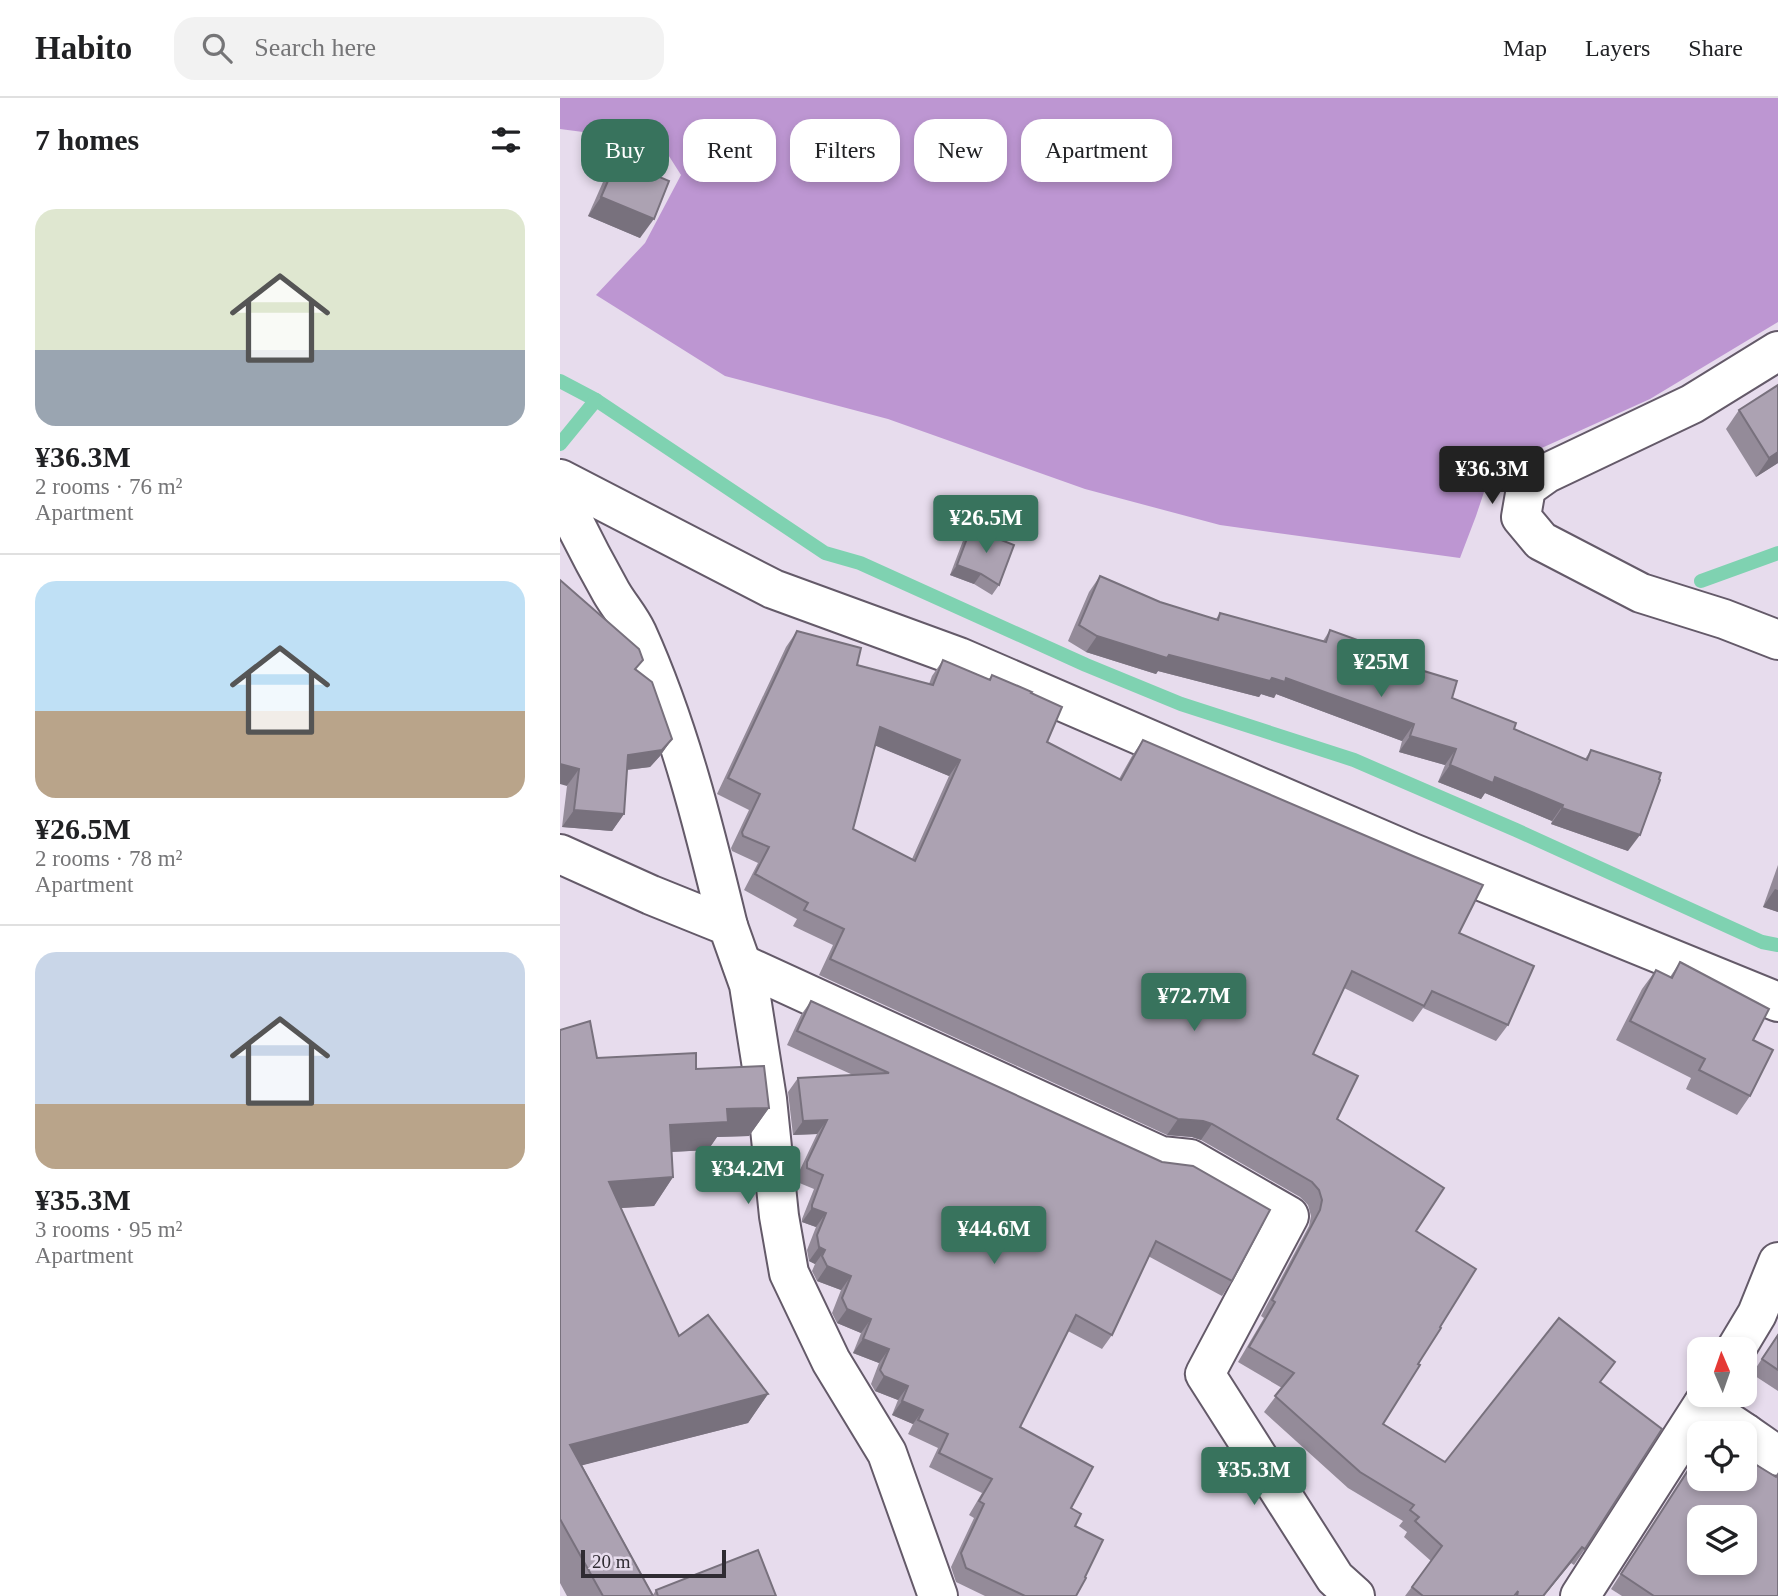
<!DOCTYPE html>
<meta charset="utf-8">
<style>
:root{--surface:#fff;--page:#f2f2f2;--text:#202124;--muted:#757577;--line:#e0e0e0;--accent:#38735d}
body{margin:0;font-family:"Times New Roman",serif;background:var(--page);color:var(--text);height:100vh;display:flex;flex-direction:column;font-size:26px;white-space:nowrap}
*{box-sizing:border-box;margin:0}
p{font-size:23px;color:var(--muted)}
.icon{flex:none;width:38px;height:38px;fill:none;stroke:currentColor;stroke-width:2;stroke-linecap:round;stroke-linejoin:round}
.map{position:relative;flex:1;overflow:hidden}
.side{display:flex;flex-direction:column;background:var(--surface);width:560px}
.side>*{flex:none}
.hud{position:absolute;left:21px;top:21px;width:665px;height:63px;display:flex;gap:14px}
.needle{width:46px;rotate:358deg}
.buttons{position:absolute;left:1127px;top:1239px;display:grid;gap:14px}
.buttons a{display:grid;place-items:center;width:70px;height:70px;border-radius:14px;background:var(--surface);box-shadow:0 4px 10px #0003;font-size:35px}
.scale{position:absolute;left:21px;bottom:18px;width:145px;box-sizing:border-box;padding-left:7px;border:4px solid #2f2b32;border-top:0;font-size:19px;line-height:24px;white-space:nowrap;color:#2f2b32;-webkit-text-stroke:5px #e7dced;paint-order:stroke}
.price{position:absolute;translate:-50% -60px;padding:0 16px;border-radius:7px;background:var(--accent);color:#fff;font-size:23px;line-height:46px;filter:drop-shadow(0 2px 4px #0008)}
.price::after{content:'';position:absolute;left:50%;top:42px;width:21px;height:16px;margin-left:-10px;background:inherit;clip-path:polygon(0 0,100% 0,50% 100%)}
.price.current{background:#222;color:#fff}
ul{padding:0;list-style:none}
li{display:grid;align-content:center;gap:14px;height:371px;padding:0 35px}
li+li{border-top:2px solid var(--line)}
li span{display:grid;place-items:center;height:217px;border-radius:21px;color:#555}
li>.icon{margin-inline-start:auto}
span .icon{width:126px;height:126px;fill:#fffc;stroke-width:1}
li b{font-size:30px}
h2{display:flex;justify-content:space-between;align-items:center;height:84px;padding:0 35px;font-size:30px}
.pill{padding:0 24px;border-radius:21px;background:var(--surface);box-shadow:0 4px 10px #0003;font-size:24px;line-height:63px}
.pill.current{background:var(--accent);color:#fff}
header{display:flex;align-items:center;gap:42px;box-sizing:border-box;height:98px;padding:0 35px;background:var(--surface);border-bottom:2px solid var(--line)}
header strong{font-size:33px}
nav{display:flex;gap:38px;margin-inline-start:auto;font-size:24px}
.search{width:490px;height:63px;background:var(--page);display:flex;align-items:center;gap:18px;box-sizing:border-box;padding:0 24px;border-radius:21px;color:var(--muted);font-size:26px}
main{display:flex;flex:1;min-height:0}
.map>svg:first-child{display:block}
.forest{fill:#bd96d2}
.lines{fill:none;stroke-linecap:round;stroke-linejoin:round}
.stream{stroke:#7fd2b1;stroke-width:14}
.minor-casing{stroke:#645a69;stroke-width:42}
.minor{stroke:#fff;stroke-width:38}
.wall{fill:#948b99;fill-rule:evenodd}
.shaded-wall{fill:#78717d}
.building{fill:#aca2b2;stroke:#78717d;stroke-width:2;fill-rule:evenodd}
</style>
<header>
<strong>Habito</strong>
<div class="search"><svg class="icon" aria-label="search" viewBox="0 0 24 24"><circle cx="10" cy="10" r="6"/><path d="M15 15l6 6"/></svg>Search here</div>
<nav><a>Map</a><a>Layers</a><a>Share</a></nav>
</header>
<main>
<section class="side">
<h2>7 homes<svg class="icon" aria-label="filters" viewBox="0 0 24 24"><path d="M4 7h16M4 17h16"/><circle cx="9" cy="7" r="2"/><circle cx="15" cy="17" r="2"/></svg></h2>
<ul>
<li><span style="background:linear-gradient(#dfe7d0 65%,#9aa5b1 0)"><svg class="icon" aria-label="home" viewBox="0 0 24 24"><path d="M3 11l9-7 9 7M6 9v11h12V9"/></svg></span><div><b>¥36.3M</b><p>2 rooms · 76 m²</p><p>Apartment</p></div></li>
<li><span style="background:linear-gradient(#bfe0f5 60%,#b9a48a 0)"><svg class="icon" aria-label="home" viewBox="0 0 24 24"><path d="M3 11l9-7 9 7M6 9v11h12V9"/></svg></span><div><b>¥26.5M</b><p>2 rooms · 78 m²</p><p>Apartment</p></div></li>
<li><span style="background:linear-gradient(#c9d6e8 70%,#b9a48a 0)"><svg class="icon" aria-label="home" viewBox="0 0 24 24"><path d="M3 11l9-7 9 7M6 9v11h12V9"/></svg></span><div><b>¥35.3M</b><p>3 rooms · 95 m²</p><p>Apartment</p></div></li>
</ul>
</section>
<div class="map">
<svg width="1218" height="1498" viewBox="0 0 1218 1498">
<rect width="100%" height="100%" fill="#e7dced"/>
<path class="forest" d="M0,0H1218V224L1090,301L931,373L916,418L900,460L660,427L525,391L328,321L165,278L36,197L85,145L121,77L100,44L0,31Z"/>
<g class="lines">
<g class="stream">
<path d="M0,283L36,302L265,455L300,465L526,567L621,606L794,662L956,732L1202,844L1218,847"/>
<path d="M0,346L36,302"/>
<path d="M1141,483L1218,455"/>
</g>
<defs>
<g id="minor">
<path d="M1218,253L1132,306L987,375L966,390L961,419L981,443L1081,495L1164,521L1218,542"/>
<path d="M0,381L213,491L399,559L850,754L1218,904"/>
<path d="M0,395C16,429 33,462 51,494C59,508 70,520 77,535C119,628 144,729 168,828"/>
<path d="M0,756L91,797L168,828L189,887L207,1001L219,1118L229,1175L271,1263L327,1355L378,1498"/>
<path d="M182,866L601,1058L630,1061L729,1118L645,1276L775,1480L795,1498"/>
<path d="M1176,1251L1197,1216L1218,1164"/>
<path d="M1143,1307L1185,1335"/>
<path d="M1185,1335L1218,1358"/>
<path d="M1020,1498L1149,1297"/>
</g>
</defs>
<use href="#minor" class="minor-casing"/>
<use href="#minor" class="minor"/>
</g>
<g class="wall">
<path d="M63,48L97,78L80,140L28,118L50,68Z"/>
<path d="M1218,287V365L1196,379L1166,331L1179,312Z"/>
<path d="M411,430L439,487L432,497L414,486L390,477L404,440Z"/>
<path d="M540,478L600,504L656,521L660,515L763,543L770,532L844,567L892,600L954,631L1025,661L1031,652L1068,753L991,726L992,723L925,695L921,701L878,684L885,667L839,654L842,643L716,596L714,600L701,596L699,599L598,573L596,576L526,554L508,543L529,494Z"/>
<path d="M237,533L297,567L369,586L372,578L383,562L429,581L432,577L471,595L487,644L559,681L572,658L583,642L899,835L948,927L936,943L863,910L853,924L784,890L753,956L777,1021L856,1133L880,1229L823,1326L885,1364L1041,1285L1025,1451L1014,1467L1011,1465L984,1498H845L871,1463L844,1439L847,1434L839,1428L843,1423L788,1390L704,1314L722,1290L678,1264L704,1220L701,1218L749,1128L751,1118L748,1107L740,1099L641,1042L632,1039L607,1037L259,877L273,847L233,828L237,821L184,792L198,765L172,753L171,750L189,712L157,696L226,549ZM315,647L389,678L352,761L293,731Z"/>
<path d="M76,572L112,641L100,658L90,669L67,672L64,716L52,733L2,729L7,688Z"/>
<path d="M1218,767V814L1203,809Z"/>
<path d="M1120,864L1193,942L1190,998L1177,1017L1126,991L1131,980L1056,942L1082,891L1096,872L1110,879Z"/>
<path d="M251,903L672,1183L662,1198L588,1158L552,1237L542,1251L508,1233L460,1329L511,1410L515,1428L516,1498H425L396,1484L391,1469L414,1420L409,1417L422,1395L369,1369L378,1350L348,1336L353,1326L332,1317L338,1302L315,1293L311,1286L319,1265L293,1255L301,1235L277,1225L272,1215L281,1192L257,1183L252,1173L255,1166L249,1163L247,1152L256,1129L242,1124V1121L254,1091L237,1084V1078L257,1036L233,1037L228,994L238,980L293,977L227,947L241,917Z"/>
<path d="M0,932L37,960L136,971L209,1010L189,1038L157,1039L148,1052L112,1054L113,1079L94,1108L61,1110L119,1238L208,1296L188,1325L22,1367L93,1497L96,1492L216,1498H7L0,1485Z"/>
<path d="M1218,1236V1293L1192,1276Z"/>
<path d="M1136,1360L1218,1498H1062L1051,1491Z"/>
</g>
<g class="shaded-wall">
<path d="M41,99L94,121L80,140L28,118Z"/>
<path d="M1218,354V365L1196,379L1209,360Z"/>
<path d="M397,467L421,476L414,486L390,477Z"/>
<path d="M537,538L609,557L712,580H726L854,626L842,643L716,596L714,600L701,596L699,599L598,573L596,576L526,554Z"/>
<path d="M320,629L400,662L389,678L309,645Z"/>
<path d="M850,638L896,651L885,667L839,654Z"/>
<path d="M112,641L100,658L90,669L56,673L68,657Z"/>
<path d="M0,666L19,671L7,688L0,686Z"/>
<path d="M890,667L935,679L1003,707L992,723L925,695L921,701L878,684Z"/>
<path d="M1002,710L1080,737L1068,753L991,726Z"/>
<path d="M14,712L64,716L52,733L2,729Z"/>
<path d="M1215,791L1218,792V814L1203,809Z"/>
<path d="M209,1010L189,1038L157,1039L148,1052L90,1055L110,1027L167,1011Z"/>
<path d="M618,1021L643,1023L652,1026L641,1042L632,1039L607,1037Z"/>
<path d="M267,1022L257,1036L233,1037L243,1023Z"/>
<path d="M113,1079L94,1108L29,1112L49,1084Z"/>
<path d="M252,1110L266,1115L256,1129L242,1124Z"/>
<path d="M259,1149L265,1152L255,1166L249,1163Z"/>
<path d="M267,1168L291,1178L281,1192L257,1183Z"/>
<path d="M287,1211L311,1221L301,1235L277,1225Z"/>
<path d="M303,1241L329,1251L319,1265L293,1255Z"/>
<path d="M324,1278L348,1288L338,1302L315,1293Z"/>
<path d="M208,1296L188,1325L0,1373L10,1347Z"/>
<path d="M342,1303L363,1312L353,1326L332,1317Z"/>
<path d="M1022,1449L1011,1465L984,1498H983Z"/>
</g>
<g class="building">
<path d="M63,48L102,64L97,78L109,83L94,121L41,99Z"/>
<path d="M1218,287V354L1209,360L1179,312Z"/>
<path d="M411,430L454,447L439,487L421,476L397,467Z"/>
<path d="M540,478L600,504L658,522L660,515L766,544L770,532L847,560L844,567L897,583L892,600L956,625L954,631L1027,662L1031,652L1101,675L1099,681L1100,682L1080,737L1002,710L1003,707L935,679L933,685L890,667L896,651L850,638L854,626L726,580L725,584L712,580L710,583L609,557L607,560L537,538L519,527Z"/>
<path d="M0,482L79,551L83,562L75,571L92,584L112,641L102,652L68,657L64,716L14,712L19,671L0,666Z"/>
<path d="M237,533L301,550L297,567L373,587L383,562L430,582L432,577L472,594L471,595L502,609L487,644L561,682L583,642L853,758L923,787L899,835L974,868L948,927L872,893L864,908L792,873L753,956L798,978L777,1021L884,1090L856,1133L916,1171L880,1229L881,1230L858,1266L860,1267L823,1326L885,1364L999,1220L1055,1264L1040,1284L1102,1331L1025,1451L1022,1449L983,1498H957L958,1493L954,1498H863L852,1489L882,1448L855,1423L859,1419L850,1412L854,1407L800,1374L715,1298L734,1275L689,1249L715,1204L712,1202L760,1112L762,1102L759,1092L752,1084L652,1026L643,1023L618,1021L270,861L284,831L244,812L248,805L195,776L209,749L183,738L182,734L200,696L168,680ZM320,629L400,662L355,763L293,731Z"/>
<path d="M1120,864L1209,911L1193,942L1213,952L1190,998L1139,972L1145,961L1070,923L1096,872L1112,880Z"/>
<path d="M251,903L602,1064L633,1068L710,1112L672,1183L596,1143L552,1237L516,1217L460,1329L533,1369L511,1410L521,1416L515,1428L543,1442L525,1479L526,1480L516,1498H465L406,1470L401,1455L424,1406L419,1403L432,1381L379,1355L388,1336L358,1322L363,1312L342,1303L348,1288L324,1278L320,1272L329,1251L303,1241L311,1221L287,1211L282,1200L291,1178L267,1168L262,1158L265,1152L259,1149L257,1137L266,1115L252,1110V1107L263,1077L247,1070V1064L267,1022L243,1023L238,980L329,975L237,933Z"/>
<path d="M30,923L37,960L136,955V971L204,968L209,1010L167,1011L168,1024L110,1027L113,1079L49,1084L119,1238L148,1217L208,1296L10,1347L93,1498H43L0,1421V932Z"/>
<path d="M1218,1237V1272L1202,1261Z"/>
<path d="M1136,1360L1139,1362V1381H1185V1360L1216,1379L1218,1376V1498H1094L1061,1476ZM1139,1419H1185V1465H1139Z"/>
<path d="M198,1452L216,1498H98L96,1492Z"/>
</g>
</svg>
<div class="buttons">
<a><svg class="needle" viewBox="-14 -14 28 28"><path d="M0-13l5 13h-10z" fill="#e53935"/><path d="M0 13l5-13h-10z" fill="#757577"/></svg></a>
<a><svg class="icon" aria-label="locate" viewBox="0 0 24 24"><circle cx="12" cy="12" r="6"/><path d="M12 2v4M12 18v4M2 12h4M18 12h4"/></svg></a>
<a><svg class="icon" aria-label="layers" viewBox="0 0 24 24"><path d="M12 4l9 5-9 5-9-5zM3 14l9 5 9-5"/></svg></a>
</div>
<div class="scale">20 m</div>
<b class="price current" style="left:932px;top:408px">¥36.3M</b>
<b class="price" style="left:426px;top:457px">¥26.5M</b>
<b class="price" style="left:821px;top:601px">¥25M</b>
<b class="price" style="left:634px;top:935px">¥72.7M</b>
<b class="price" style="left:188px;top:1108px">¥34.2M</b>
<b class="price" style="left:434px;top:1168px">¥44.6M</b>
<b class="price" style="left:694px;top:1409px">¥35.3M</b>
<div class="hud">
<a class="pill current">Buy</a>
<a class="pill">Rent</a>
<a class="pill">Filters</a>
<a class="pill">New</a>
<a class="pill">Apartment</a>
</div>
</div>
</main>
